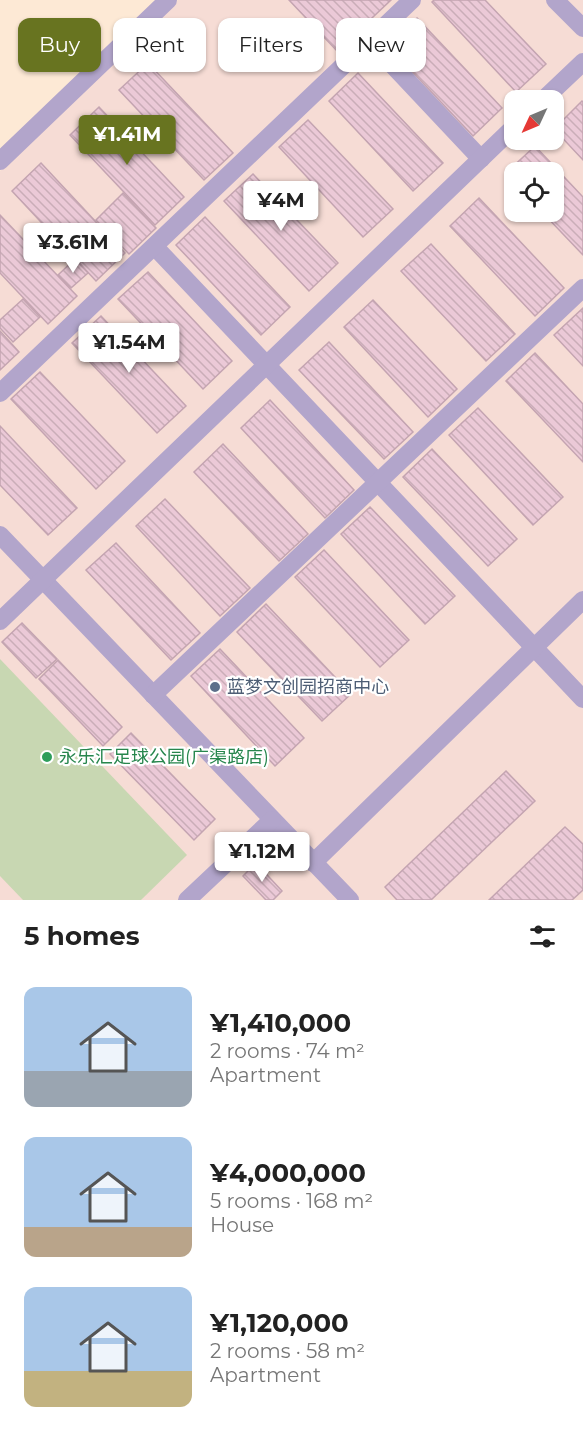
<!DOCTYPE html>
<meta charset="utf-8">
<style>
:root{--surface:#fff;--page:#f2f2f2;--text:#222;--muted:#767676;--accent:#687420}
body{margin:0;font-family:Montserrat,"Noto Sans SC",sans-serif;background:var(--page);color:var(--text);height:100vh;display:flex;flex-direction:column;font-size:22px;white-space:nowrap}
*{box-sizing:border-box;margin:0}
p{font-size:20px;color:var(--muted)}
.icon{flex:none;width:33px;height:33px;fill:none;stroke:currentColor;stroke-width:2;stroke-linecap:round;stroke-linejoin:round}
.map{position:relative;height:900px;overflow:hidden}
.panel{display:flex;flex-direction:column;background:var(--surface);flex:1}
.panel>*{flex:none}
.top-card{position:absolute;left:18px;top:18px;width:548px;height:54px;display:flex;gap:12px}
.needle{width:39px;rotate:226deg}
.fabs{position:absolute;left:504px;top:90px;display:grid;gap:12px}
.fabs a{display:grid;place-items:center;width:60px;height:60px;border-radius:12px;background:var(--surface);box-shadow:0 2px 4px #0004;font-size:30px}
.price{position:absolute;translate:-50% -51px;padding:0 14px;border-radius:6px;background:#fff;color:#222;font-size:20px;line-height:39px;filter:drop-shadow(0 2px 3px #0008)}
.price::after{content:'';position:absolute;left:50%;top:36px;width:18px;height:14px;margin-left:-9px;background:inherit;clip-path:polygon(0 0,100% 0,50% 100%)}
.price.on{background:var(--accent);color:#fff}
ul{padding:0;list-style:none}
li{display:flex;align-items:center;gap:18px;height:150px;padding:0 24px}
li span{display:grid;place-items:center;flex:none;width:168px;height:120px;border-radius:12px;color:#555}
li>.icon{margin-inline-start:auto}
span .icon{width:72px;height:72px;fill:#fffc;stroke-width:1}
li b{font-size:26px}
h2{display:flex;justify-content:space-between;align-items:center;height:72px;padding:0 24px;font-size:26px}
.chip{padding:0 21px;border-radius:12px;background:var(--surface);box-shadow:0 2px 4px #0004;font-size:21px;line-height:54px}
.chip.on{background:var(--accent);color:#fff}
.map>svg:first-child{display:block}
.commercial{fill:#f6dcd5;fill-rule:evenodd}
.green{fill:#c8d7b2}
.building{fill:url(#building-back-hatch);stroke:#c4a4b1;stroke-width:1.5}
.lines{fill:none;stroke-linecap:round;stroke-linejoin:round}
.street{stroke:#b2a5cb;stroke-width:18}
.service-dot{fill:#5c6f8a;stroke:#fff;stroke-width:2}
.leisure-dot{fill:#2e9e5b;stroke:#fff;stroke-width:2}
.labels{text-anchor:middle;stroke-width:4.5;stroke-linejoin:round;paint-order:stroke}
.service-label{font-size:18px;fill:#4e5e75;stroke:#fff;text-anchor:start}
.leisure-label{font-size:18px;fill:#27864d;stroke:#fff;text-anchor:start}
</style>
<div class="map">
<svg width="583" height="900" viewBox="0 0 583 900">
<defs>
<pattern id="building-back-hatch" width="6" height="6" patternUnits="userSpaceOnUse" patternTransform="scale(1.5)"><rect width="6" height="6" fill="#ebc9d7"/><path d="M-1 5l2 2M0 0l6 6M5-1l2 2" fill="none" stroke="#caadb8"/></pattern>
</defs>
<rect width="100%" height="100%" fill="#fde9d5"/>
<path class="commercial" d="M178,0H583V900H0V171ZM514,100H554V140H514ZM514,172H554V212H514Z"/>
<path class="green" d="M0,659L187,855L141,900H23L0,876Z"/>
<g class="building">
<path d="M289,0H391L337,51Z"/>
<path d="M434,0H485L546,64L516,92L432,2Z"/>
<path d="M417,18L502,108L473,136L388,46Z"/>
<path d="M148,63L233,153L204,180L119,90Z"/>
<path d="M358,73L443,163L413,191L329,101Z"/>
<path d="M582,101L583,102V160L554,129Z"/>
<path d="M99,107L184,197L155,225L70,135Z"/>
<path d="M308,120L393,209L363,237L279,147Z"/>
<path d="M535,146L583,197V255L542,212H554V172H514V182L506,173Z"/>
<path d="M41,163L125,253L96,281L12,191Z"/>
<path d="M253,174L338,263L309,291L224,201Z"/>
<path d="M123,193L156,228L129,254L96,220Z"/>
<path d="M479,198L564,288L535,316L450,226Z"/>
<path d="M0,215L77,296L48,324L0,273Z"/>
<path d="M205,217L290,307L261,335L176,245Z"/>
<path d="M431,244L515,334L486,361L401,271Z"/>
<path d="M75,259L88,273L71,288L58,275Z"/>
<path d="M148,272L232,361L203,389L118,299Z"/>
<path d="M23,299L40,317L13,342L0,328V320Z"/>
<path d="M373,300L457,389L428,417L344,327Z"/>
<path d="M583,308V366L554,335Z"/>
<path d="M101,316L186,406L157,433L72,343Z"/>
<path d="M0,331L19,352L0,370Z"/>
<path d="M329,342L413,432L384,459L299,370Z"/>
<path d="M535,353L583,404V462L506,381Z"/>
<path d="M40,372L125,461L96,489L11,399Z"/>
<path d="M270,400L354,490L325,518L241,428Z"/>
<path d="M478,408L563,497L533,525L449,435Z"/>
<path d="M0,426L77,508L48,535L0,485Z"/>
<path d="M223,444L308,534L279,561L194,472Z"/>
<path d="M432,449L517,539L488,566L403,477Z"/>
<path d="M165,499L250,588L220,616L136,526Z"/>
<path d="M370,507L455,596L425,624L341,534Z"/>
<path d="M116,543L200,633L171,660L86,570Z"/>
<path d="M324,550L409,640L380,667L295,577Z"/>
<path d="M266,604L351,694L322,721L237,632Z"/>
<path d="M22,623L57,659L36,678L2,642Z"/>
<path d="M220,649L304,738L275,766L191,676Z"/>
<path d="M58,660L122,727L103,746L39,679Z"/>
<path d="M131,733L215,819L194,840L110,754Z"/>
<path d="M506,771L535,801L431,900H397L385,887Z"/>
<path d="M565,827L583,844V890L572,900H489Z"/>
<path d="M256,863L282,891L273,900H266L243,876Z"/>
</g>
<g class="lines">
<g class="street">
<path d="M555,0L583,28"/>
<path d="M370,41L481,159"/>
<path d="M543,100L583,62"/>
<path d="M0,161L168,0"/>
<path d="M155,247L583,699"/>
<path d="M0,393L412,0"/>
<path d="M0,535L350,900"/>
<path d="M0,621L514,127"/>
<path d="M153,695L583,288"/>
<path d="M313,863L583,600"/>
<path d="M187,900L272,820"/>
</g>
</g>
<circle class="service-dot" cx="215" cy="687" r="6"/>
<circle class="leisure-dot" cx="47" cy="757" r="6"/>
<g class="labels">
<g class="service-label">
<text x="227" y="693">蓝梦文创园招商中心</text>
</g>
<g class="leisure-label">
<text x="59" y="763">永乐汇足球公园(广渠路店)</text>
</g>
</g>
</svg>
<div class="fabs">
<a><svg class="needle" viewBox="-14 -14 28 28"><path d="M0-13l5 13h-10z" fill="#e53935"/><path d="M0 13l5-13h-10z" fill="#767676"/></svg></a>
<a><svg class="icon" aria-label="locate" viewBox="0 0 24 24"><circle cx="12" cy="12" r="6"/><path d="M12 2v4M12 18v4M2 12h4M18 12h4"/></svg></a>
</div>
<b class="price on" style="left:127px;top:166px">¥1.41M</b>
<b class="price" style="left:281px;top:232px">¥4M</b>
<b class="price" style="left:73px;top:274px">¥3.61M</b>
<b class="price" style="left:129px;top:374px">¥1.54M</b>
<b class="price" style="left:262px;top:883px">¥1.12M</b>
<div class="top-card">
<a class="chip on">Buy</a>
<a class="chip">Rent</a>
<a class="chip">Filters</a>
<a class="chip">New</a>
</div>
</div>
<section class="panel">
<h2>5 homes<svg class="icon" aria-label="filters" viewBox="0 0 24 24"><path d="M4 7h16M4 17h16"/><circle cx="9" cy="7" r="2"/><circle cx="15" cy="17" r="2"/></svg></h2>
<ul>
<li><span style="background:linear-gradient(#a9c7e8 70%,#9aa5b1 0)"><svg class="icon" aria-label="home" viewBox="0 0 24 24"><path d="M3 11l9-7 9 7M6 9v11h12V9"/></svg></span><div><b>¥1,410,000</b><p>2 rooms · 74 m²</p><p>Apartment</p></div></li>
<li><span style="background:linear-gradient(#a9c7e8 75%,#b9a48a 0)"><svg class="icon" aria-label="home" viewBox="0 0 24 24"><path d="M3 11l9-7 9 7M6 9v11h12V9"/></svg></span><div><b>¥4,000,000</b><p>5 rooms · 168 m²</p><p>House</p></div></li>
<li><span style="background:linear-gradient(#a9c7e8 70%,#c2b280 0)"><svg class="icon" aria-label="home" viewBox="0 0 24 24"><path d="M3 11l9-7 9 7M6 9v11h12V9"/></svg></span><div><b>¥1,120,000</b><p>2 rooms · 58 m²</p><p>Apartment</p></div></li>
</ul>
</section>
